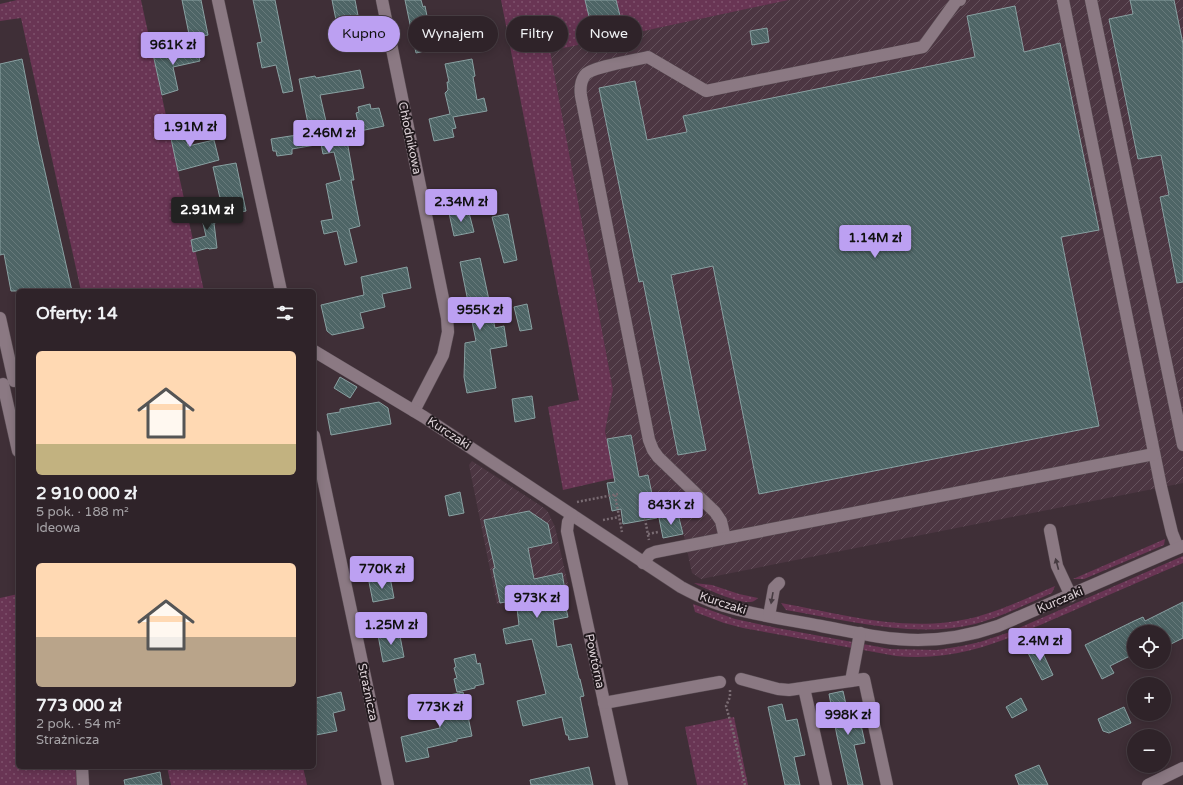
<!DOCTYPE html>
<html lang="pl">
<meta charset="utf-8">
<style>
:root{--surface:#2f2329;--page:#3b2f35;--text:#f1f3f6;--muted:#a7a4a8;--line:#4a4046;--accent:#bca0f2}
body{margin:0;font-family:"Varela Round",sans-serif;background:var(--page);color:var(--text);height:100vh;display:flex;flex-direction:column;font-size:15px;white-space:nowrap}
*{box-sizing:border-box;margin:0}
p{font-size:13px;color:var(--muted)}
.icon{flex:none;width:22px;height:22px;fill:none;stroke:currentColor;stroke-width:2;stroke-linecap:round;stroke-linejoin:round}
.map{position:relative;flex:1;overflow:hidden}
.details{position:absolute;left:16px;top:289px;width:300px;height:480px;display:flex;flex-direction:column;background:var(--surface);border-radius:6px;box-shadow:0 2px 10px #0003,0 0 0 1px var(--line)}
.details>*{flex:none}
.banner{position:absolute;left:328px;top:16px;width:380px;height:36px;display:flex;gap:8px}
.tools{position:absolute;left:1127px;top:625px;display:grid;gap:8px}
.tools a{display:grid;place-items:center;width:44px;height:44px;border-radius:50%;background:var(--surface);box-shadow:0 2px 10px #0003,0 0 0 1px var(--line);font-size:20px}
.price{position:absolute;translate:-50% -34px;padding:0 9px;border-radius:4px;background:var(--accent);color:#111;font-size:13px;line-height:26px;filter:drop-shadow(0 1px 2px #0008)}
.price::after{content:'';position:absolute;left:50%;top:24px;width:12px;height:9px;margin-left:-6px;background:inherit;clip-path:polygon(0 0,100% 0,50% 100%)}
.price.on{background:#222;color:#fff}
ul{padding:0;list-style:none}
li{display:grid;align-content:center;gap:8px;height:212px;padding:0 20px}
li span{display:grid;place-items:center;height:124px;border-radius:6px;color:#555}
li>.icon{margin-inline-start:auto}
span .icon{width:72px;height:72px;fill:#fffc;stroke-width:1}
li b{font-size:17px}
h2{display:flex;justify-content:space-between;align-items:center;height:48px;padding:0 20px;font-size:17px}
.pill{padding:0 14px;border-radius:18px;background:var(--surface);box-shadow:0 2px 10px #0003,0 0 0 1px var(--line);font-size:14px;line-height:36px}
.pill.on{background:var(--accent);color:#111}
.map>svg:first-child{display:block}
.industrial{fill:url(#industrial-furrows)}
.grass{fill:url(#grass-dots)}
.building{fill:url(#building-back-hatch);stroke:#89a1a2}
.lines{fill:none;stroke-linecap:round;stroke-linejoin:round}
.minor-casing{stroke:#594c53;stroke-width:13}
.path{stroke:#796b72;stroke-width:2.5;stroke-dasharray:2 2;stroke-linecap:butt}
.minor{stroke:#8b7983;stroke-width:12}
.oneway{fill:#463b41}
.labels{text-anchor:middle;stroke-width:4;stroke-linejoin:round;paint-order:stroke}
.street-label{font-size:12px;fill:#ded3d8;stroke:#21191d}
</style>
<div class="map">
<svg width="1183" height="785" viewBox="0 0 1183 785">
<defs>
<pattern id="industrial-furrows" width="10" height="10" patternUnits="userSpaceOnUse"><rect width="10" height="10" fill="#4c3642"/><path d="M-1 1l2-2M0 10L10 0M9 11l2-2" fill="none" stroke="#65525d"/></pattern>
<pattern id="grass-dots" width="8" height="8" patternUnits="userSpaceOnUse"><rect width="8" height="8" fill="#693554"/><path d="M2 2h.1M6 6h.1" fill="none" stroke="#7e516c" stroke-width="1.8" stroke-linecap="round"/></pattern>
<pattern id="building-back-hatch" width="6" height="6" patternUnits="userSpaceOnUse"><rect width="6" height="6" fill="#4e6566"/><path d="M-1 5l2 2M0 0l6 6M5-1l2 2" fill="none" stroke="#677a7b"/></pattern>
</defs>
<rect width="100%" height="100%" fill="#3f2f37"/>
<g class="industrial">
<path d="M789,0H1183V483L701,579L692,573L679,513L623,524L605,431L613,390L549,51Z"/>
<path d="M472,461L544,508L548,512L555,527L569,589L497,604L469,465Z"/>
</g>
<g class="grass">
<path d="M17,0H141L204,291H81L21,18L0,21V4Z"/>
<path d="M501,0H789L550,51L613,390L605,431L615,478L563,490L548,407L579,400Z"/>
<path d="M1165,539L1164,545L1084,579H1073Z"/>
<path d="M1183,556V563C1145,579 1106,596 1068,613C1009,638 963,662 896,656L743,628L724,623L695,612L693,604L735,619L777,628L890,649L937,650L962,646L980,642L1010,632Z"/>
<path d="M694,583L712,585L739,594L758,598C756,600 753,602 750,602C737,603 706,589 694,583Z"/>
<path d="M1055,586L1052,593C1027,604 1001,617 975,624C914,639 847,620 786,610L781,603C845,615 910,634 976,617C1003,610 1029,597 1055,586Z"/>
<path d="M18,594V767H75L78,785H0V598Z"/>
<path d="M734,717L748,785H697L685,727Z"/>
<path d="M167,767H303L307,785H171Z"/>
</g>
<g class="building">
<path d="M182,0H201L208,35L190,39Z"/>
<path d="M253,0H275L293,91L283,93L276,65L262,68L257,43L262,42Z"/>
<path d="M332,0H355L361,31L339,35Z"/>
<path d="M405,0H421L423,7L425,6L429,26L442,24L447,46L416,53Z"/>
<path d="M585,0H616L625,35L595,41Z"/>
<path d="M1130,0H1174L1183,44V282L1177,283L1160,197L1169,195L1161,155L1138,159L1109,19L1133,14Z"/>
<path d="M1015,6L1024,52L1060,43L1099,230L1061,237L1099,426L759,494L713,266L671,275L706,450L678,455L643,281L639,282L599,88L635,81L647,140L687,132L683,116L975,57L967,16Z"/>
<path d="M767,28L769,42L752,45L750,31Z"/>
<path d="M196,45L200,61L173,67L178,90L162,95L153,54Z"/>
<path d="M22,59L38,141L72,291H11L4,254L0,255V64Z"/>
<path d="M472,59L475,76L473,77L477,100L484,98L487,111L453,117L456,128L452,129L454,137L434,141L429,119L450,114L445,93L448,90L447,82H449L445,64Z"/>
<path d="M360,70L364,88L320,95L330,139L346,135L354,180H351L360,226L349,229L357,262L345,265L337,231L324,234L321,221L333,219L326,184L341,180L334,152L323,154L321,144L292,149V154L277,156L276,151H273L271,139L310,133L299,79L315,76L316,78Z"/>
<path d="M370,104L371,109L379,108L384,126L360,131L356,113L359,112L358,107Z"/>
<path d="M182,116L188,146L214,140L219,160L178,171L167,120Z"/>
<path d="M236,163L246,211L224,216L213,167Z"/>
<path d="M216,207L219,222L214,223L217,248L209,249L208,248L193,252L191,240L206,236L200,211Z"/>
<path d="M468,209L474,232L454,236L449,213Z"/>
<path d="M508,214L517,260L504,263L492,217Z"/>
<path d="M480,258L495,328L504,326L507,346L490,349L496,388L467,393L464,377L465,343L476,341L460,262Z"/>
<path d="M407,267L411,288L382,294L385,307L360,313L364,328L332,335L327,331L321,305L364,295L361,277Z"/>
<path d="M527,304L532,329L520,331L514,307Z"/>
<path d="M340,377L357,387L350,398L334,388Z"/>
<path d="M532,396L535,418L515,422L512,399Z"/>
<path d="M379,402L388,408L391,424L331,435L327,414L340,412V409Z"/>
<path d="M631,435L639,477L648,475L657,518L623,524L621,509L612,511L607,483L615,482L607,439Z"/>
<path d="M460,492L464,513L449,516L445,496Z"/>
<path d="M529,511L548,524L552,543L528,548L534,579L562,573L565,590L562,591L568,617L553,620L557,647L571,644L579,679H580L584,696L580,697L588,737L569,740L568,735H566L562,717L523,726L517,701L546,694L532,639L506,644L503,629L519,625L516,600L500,603L493,569L495,568L484,520Z"/>
<path d="M678,514L683,534L663,538L659,518Z"/>
<path d="M390,577L394,598L373,602L369,582Z"/>
<path d="M1183,602V638L1171,644L1165,632H1134V654L1110,666L1114,673L1102,679L1085,645L1134,621L1143,617L1145,621Z"/>
<path d="M399,631L404,657L383,662L378,635Z"/>
<path d="M1039,645L1053,675L1042,680L1027,651Z"/>
<path d="M475,654L477,664L480,663L484,684L475,686V688L457,692L454,679L457,678L454,668L456,667L454,659Z"/>
<path d="M843,691L847,709L857,707L865,743L854,745L863,785H848L837,736L829,694Z"/>
<path d="M341,692L345,710L333,713L337,731L316,735L314,725V705L317,704L316,698Z"/>
<path d="M463,692L472,736L457,739V741L427,748L429,757L406,762L401,737L440,728L435,709L438,708L436,698Z"/>
<path d="M1021,698L1027,710L1012,718L1006,707Z"/>
<path d="M782,704L786,721L797,719L805,755L794,757L800,785H785L768,707Z"/>
<path d="M1124,707L1131,723L1109,733L1103,731L1098,719Z"/>
<path d="M1039,765L1048,785H1019L1015,775Z"/>
<path d="M589,767L593,785H531L530,780Z"/>
<path d="M160,772L162,785H125L124,780Z"/>
</g>
<g class="lines">
<defs>
<g id="minor">
<path d="M218,0L281,291"/>
<path d="M382,0L447,318L448,332L443,355L414,411"/>
<path d="M1063,0L1161,487L1172,533L1178,548"/>
<path d="M1091,0L1183,445"/>
<path d="M0,318L14,381"/>
<path d="M314,351L424,417L681,587C696,595 712,603 728,607C759,616 790,620 821,626C853,632 885,640 918,640C946,640 972,635 998,626L1183,546"/>
<path d="M3,384L18,451"/>
<path d="M314,436L388,785"/>
<path d="M572,515L568,522L567,531L622,785"/>
<path d="M1050,530L1057,566L1071,596"/>
<path d="M725,538L721,521L715,512L658,457L653,450L649,440L581,96C580,89 580,82 585,75C591,67 636,60 648,57L706,91L923,47L957,0H960"/>
<path d="M643,563L650,554L655,552L1154,454"/>
<path d="M769,616L774,588L779,583"/>
<path d="M741,679L778,689L789,690L864,679L887,785"/>
<path d="M851,681L860,633"/>
<path d="M804,688L826,785"/>
<path d="M604,703L720,682"/>
<path d="M82,767L83,785"/>
<path d="M1148,785L1183,768"/>
</g>
</defs>
<use href="#minor" class="minor-casing"/>
<g class="path">
<path d="M615,495L622,532"/>
<path d="M577,502L618,494"/>
<path d="M645,519L649,540"/>
<path d="M603,520L619,517"/>
<path d="M648,534L658,532"/>
<path d="M730,690V697L726,706L734,735L745,785"/>
</g>
<use href="#minor" class="minor"/>
</g>
<defs><path id="oneway-solid" d="M-6-.8H1V-3.2L6.5 0L1 3.2V.8H-6Z"/></defs>
<g class="oneway">
<use href="#oneway-solid" transform="translate(1057 564) rotate(-105)"/>
<use href="#oneway-solid" transform="translate(772 598) rotate(100)"/>
</g>
<g class="labels">
<g class="street-label">
<text transform="translate(410 138) rotate(78)" y="4">Chłodnikowa</text>
<text transform="translate(449 433) rotate(33)" y="4">Kurczaki</text>
<text transform="translate(1060 600) rotate(-23)" y="4">Kurczaki</text>
<text transform="translate(723 603) rotate(18)" y="4">Kurczaki</text>
<text transform="translate(595 661) rotate(78)" y="4">Powtórna</text>
<text transform="translate(368 692) rotate(78)" y="4">Strażnicza</text>
</g>
</g>
</svg>
<div class="tools">
<a><svg class="icon" aria-label="locate" viewBox="0 0 24 24"><circle cx="12" cy="12" r="6"/><path d="M12 2v4M12 18v4M2 12h4M18 12h4"/></svg></a>
<a>+</a>
<a>−</a>
</div>
<b class="price" style="left:173px;top:66px">961K zł</b>
<b class="price" style="left:190px;top:148px">1.91M zł</b>
<b class="price" style="left:329px;top:154px">2.46M zł</b>
<b class="price" style="left:461px;top:223px">2.34M zł</b>
<b class="price on" style="left:207px;top:231px">2.91M zł</b>
<b class="price" style="left:875px;top:259px">1.14M zł</b>
<b class="price" style="left:480px;top:331px">955K zł</b>
<b class="price" style="left:671px;top:526px">843K zł</b>
<b class="price" style="left:382px;top:590px">770K zł</b>
<b class="price" style="left:537px;top:619px">973K zł</b>
<b class="price" style="left:391px;top:646px">1.25M zł</b>
<b class="price" style="left:1040px;top:662px">2.4M zł</b>
<b class="price" style="left:440px;top:728px">773K zł</b>
<b class="price" style="left:848px;top:736px">998K zł</b>
<div class="banner">
<a class="pill on">Kupno</a>
<a class="pill">Wynajem</a>
<a class="pill">Filtry</a>
<a class="pill">Nowe</a>
</div>
<section class="details">
<h2>Oferty: 14<svg class="icon" aria-label="filters" viewBox="0 0 24 24"><path d="M4 7h16M4 17h16"/><circle cx="9" cy="7" r="2"/><circle cx="15" cy="17" r="2"/></svg></h2>
<ul>
<li><span style="background:linear-gradient(#ffd9b3 75%,#c2b280 0)"><svg class="icon" aria-label="home" viewBox="0 0 24 24"><path d="M3 11l9-7 9 7M6 9v11h12V9"/></svg></span><div><b>2 910 000 zł</b><p>5 pok. · 188 m²</p><p>Ideowa</p></div></li>
<li><span style="background:linear-gradient(#ffd9b3 60%,#b9a48a 0)"><svg class="icon" aria-label="home" viewBox="0 0 24 24"><path d="M3 11l9-7 9 7M6 9v11h12V9"/></svg></span><div><b>773 000 zł</b><p>2 pok. · 54 m²</p><p>Strażnicza</p></div></li>
</ul>
</section>
</div>
